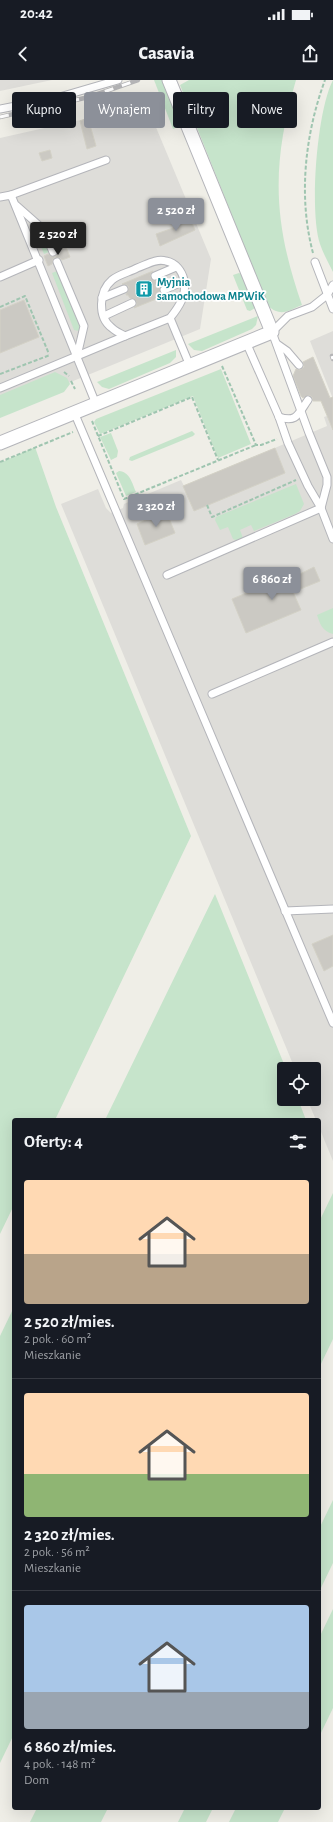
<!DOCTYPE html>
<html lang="pl">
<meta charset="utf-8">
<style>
:root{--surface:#171b24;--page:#242831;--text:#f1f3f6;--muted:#9ea1a6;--line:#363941;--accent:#8c9099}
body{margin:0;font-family:"Alegreya Sans",sans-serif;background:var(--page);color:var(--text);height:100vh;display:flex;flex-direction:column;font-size:15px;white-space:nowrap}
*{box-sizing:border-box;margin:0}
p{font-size:13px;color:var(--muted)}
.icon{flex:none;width:22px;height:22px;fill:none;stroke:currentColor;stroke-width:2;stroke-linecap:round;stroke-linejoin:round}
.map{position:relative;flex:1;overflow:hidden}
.side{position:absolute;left:12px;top:1038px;width:309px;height:692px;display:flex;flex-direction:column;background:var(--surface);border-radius:4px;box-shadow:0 4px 16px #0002}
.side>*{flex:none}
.top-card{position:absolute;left:12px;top:12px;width:309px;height:36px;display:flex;gap:8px}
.fabs{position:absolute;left:277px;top:982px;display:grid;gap:8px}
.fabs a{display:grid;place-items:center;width:44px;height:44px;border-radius:4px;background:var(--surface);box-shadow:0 4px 16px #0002;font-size:20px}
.price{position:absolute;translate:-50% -34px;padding:0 9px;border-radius:4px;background:var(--accent);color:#fff;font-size:13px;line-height:26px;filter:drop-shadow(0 1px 2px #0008)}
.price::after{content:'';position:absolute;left:50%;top:24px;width:12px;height:9px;margin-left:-6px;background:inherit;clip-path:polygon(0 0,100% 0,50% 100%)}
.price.current{background:#222;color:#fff}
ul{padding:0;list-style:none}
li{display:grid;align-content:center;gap:8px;height:212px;padding:0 12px}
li+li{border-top:1px solid var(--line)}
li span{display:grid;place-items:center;height:124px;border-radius:4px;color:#555}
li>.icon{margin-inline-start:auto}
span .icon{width:72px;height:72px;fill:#fffc;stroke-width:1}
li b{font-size:17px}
h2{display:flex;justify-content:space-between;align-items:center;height:48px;padding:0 12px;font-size:17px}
.tag{padding:0 14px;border-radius:4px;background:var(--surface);box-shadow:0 4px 16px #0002;font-size:14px;line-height:36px}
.tag.current{background:var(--accent);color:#fff}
.status{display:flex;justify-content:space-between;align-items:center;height:28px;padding:0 20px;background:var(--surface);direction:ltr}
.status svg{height:11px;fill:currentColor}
header{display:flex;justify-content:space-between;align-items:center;height:52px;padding:0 12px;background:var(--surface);font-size:18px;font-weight:800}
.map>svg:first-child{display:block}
.industrial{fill:#deddd9}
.green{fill:#c6e4cb}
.building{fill:#cbc9c3;stroke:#d3d1c6}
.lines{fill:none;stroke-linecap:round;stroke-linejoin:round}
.lane-casing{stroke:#b4b5ba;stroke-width:9}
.street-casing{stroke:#b4b5ba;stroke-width:15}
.path{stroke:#9fc5b0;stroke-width:2;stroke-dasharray:4 2;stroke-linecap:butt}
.lane{stroke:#fff;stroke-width:7}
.street{stroke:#fff;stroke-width:13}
.rail-casing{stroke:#b4b4b6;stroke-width:4.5}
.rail{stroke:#fff;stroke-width:3;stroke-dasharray:9;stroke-linecap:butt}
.labels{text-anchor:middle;stroke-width:3.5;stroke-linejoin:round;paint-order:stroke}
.culture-label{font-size:12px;font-weight:bold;fill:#0d838f;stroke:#fff;text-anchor:start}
</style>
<div class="status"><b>20:42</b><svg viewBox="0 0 49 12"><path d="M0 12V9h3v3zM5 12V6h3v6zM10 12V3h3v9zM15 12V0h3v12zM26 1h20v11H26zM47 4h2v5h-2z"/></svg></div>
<header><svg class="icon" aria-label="back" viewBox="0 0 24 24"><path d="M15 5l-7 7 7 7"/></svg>Casavia<svg class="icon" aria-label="share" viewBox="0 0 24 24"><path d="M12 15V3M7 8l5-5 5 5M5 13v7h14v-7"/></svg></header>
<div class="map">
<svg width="333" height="1742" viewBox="0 0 333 1742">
<rect width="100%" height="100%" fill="#efeee7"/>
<g class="industrial">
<path d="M0,0H52L0,11Z"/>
<path d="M138,27L143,36L150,33L211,179L200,249L0,331V58Z"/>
<path d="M333,251V319L310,261Z"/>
<path d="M333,334V1081L319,1047V1040H316L307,1019H314V989H295L61,424L98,409L106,428L111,433L123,428L124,424L181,400L184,406L327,346L324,337Z"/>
</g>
<g class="green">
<path d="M154,0H163L180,46L173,49Z"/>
<path d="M189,0H296C271,85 273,142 302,225C288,231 281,237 268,226L180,5Z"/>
<path d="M333,0V192C328,182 323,173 320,164C309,131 317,30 333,0Z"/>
<path d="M40,149L49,172L44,174L35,152Z"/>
<path d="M57,191L80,247L79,251L74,250L52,193Z"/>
<path d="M239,193L241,194L255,228L250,231L247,230L233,195Z"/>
<path d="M258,236L256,245L252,249L202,271L194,270L188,264Z"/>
<path d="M176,270V277L170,283L109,309L102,307L97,302Z"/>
<path d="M221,289L251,364L218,378L193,316L100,354L94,342L96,339Z"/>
<path d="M55,292L67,298L70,304L64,312L0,338V315Z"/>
<path d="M192,351L195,354L193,356L132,381L129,380L130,377Z"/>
<path d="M111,353L118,371L117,377L111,380L100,357Z"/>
<path d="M35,367L56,427L191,756L55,1040H14V1125L0,1154V383Z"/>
<path d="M119,391C130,392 132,403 136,412L126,416L116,393Z"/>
<path d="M296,404L304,424L300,431L295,434L254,451L251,445L240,450L243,458L238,461L233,459L228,447L220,450L215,440L216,437Z"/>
<path d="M333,528V554C322,551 320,544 317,535Z"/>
<path d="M215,814L286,989H284V1019H298L306,1040H105Z"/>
<path d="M333,1113V1259L319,1288V1142Z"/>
<path d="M14,1227V1654L0,1683V1256Z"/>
<path d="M333,1420V1483L319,1512V1449Z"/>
<path d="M333,1529V1628L319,1657V1558Z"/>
<path d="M37,1728H108L101,1742H30Z"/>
<path d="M185,1728H213L206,1742H178Z"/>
<path d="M236,1728H285L278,1742H229Z"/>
</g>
<g class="building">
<path d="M88,38L96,66L87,69L80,41Z"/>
<path d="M50,70L52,78L42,81L39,73Z"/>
<path d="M190,138L195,150L160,166L156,154L176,147L175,144Z"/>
<path d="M66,167L70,177L62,180L60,178L55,177L53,179L52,184L48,186L44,176L48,174L55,177L57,175L58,170Z"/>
<path d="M153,191L150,195L151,198L154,201H157L159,206L162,205L159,212L161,214L166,215L134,228L137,224L136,221L130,218L128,215H126L129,207L127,205L122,204Z"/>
<path d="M24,220L39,257L0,273V230Z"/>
<path d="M313,277L330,318L333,317V350L321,321H313L312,317L309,315L303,318L301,316L293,296L296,289L300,290L304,287L303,282Z"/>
<path d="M275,368L285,393L194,431L183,406Z"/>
<path d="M166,431L175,453L145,465L137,444Z"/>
<path d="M314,487L320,501L293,512L301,530L246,553L232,519L287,496L288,500Z"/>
<path d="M333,855V886L324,891L312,864Z"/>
</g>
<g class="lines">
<defs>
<g id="lane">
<path d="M0,29L56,18L118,0"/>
<path d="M11,115L106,80"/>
<path d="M0,117L11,115L96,324"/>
<path d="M17,126L43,149L53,172"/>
<path d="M57,182L84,246L77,276"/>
<path d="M315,182L333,229"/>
<path d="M155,196L176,187"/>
<path d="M0,197L39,180"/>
<path d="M164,210L184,201"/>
<path d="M102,218L124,209"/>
<path d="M104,236L132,223"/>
<path d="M170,238C179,227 187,215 184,200C182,191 176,183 166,181C156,178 146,185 137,188C130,192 119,194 112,200C99,211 97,237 112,248C115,251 121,254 125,256L170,238L190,286"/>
<path d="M246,262L279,337L288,363L308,406L321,428L333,459"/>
<path d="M277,264L287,271L299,285"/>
<path d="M0,308L125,256"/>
<path d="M74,332L333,943"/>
<path d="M279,337C297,343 298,334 308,320"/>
<path d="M321,428L327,405V397L309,353L272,252L288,236L312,227L327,215L333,205"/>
<path d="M167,495L321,428"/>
<path d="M212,614L333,562"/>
<path d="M285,831L333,829"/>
</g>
<path id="street" d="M0,363L272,252L169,0"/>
</defs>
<use href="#lane" class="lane-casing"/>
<use href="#street" class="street-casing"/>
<g class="path">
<path d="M313,173C298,117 305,54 325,0"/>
<path d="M0,227L25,216L49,274"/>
<path d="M222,286L256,365H261L277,359"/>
<path d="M64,292L69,296"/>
<path d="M0,294L50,275"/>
<path d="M71,301L75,309"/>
<path d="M92,341L124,419L256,365"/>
<path d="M98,356L192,317L218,380"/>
<path d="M0,382L73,352"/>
<path d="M207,425L212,437L296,400"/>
</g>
<use href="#lane" class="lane"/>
<use href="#street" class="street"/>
<defs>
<g id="rail">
<path d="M0,37L89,17L138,0"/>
<path d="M332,276L333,279"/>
</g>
</defs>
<use href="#rail" class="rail-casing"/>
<use href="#rail" class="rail"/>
</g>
<defs>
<symbol id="building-square" viewBox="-11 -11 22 22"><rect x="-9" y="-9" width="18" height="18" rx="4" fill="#0f9aa8" stroke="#fff"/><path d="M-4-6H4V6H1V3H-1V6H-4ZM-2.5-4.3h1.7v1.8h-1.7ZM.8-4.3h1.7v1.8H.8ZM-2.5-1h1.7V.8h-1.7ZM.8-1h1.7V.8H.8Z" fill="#fff"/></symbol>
</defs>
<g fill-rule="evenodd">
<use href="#building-square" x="134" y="199" width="20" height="20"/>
</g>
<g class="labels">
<g class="culture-label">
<text x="157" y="206">Myjnia<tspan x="157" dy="14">samochodowa MPWiK</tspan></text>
</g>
</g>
</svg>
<div class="fabs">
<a><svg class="icon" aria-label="locate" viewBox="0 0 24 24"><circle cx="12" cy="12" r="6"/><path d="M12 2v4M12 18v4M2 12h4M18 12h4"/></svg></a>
</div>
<b class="price" style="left:176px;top:152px">2 520 zł</b>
<b class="price current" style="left:58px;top:176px">2 520 zł</b>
<b class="price" style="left:156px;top:448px">2 320 zł</b>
<b class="price" style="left:272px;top:521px">6 860 zł</b>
<div class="top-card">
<a class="tag">Kupno</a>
<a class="tag current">Wynajem</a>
<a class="tag">Filtry</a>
<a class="tag">Nowe</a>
</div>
<section class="side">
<h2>Oferty: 4<svg class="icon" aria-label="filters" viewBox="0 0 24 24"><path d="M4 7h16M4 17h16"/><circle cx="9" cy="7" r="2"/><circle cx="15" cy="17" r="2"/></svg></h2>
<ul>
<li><span style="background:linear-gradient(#ffd9b3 60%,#b9a48a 0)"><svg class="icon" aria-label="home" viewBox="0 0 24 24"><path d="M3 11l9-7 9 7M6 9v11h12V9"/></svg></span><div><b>2 520 zł/mies.</b><p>2 pok. · 60 m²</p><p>Mieszkanie</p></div></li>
<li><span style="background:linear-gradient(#ffd9b3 65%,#8fb573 0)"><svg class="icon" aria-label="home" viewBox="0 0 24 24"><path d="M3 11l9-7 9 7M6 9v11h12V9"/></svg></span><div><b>2 320 zł/mies.</b><p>2 pok. · 56 m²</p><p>Mieszkanie</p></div></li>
<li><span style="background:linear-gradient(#a9c7e8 70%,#9aa5b1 0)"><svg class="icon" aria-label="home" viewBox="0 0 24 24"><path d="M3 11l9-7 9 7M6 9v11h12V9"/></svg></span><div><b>6 860 zł/mies.</b><p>4 pok. · 148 m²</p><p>Dom</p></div></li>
</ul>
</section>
</div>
